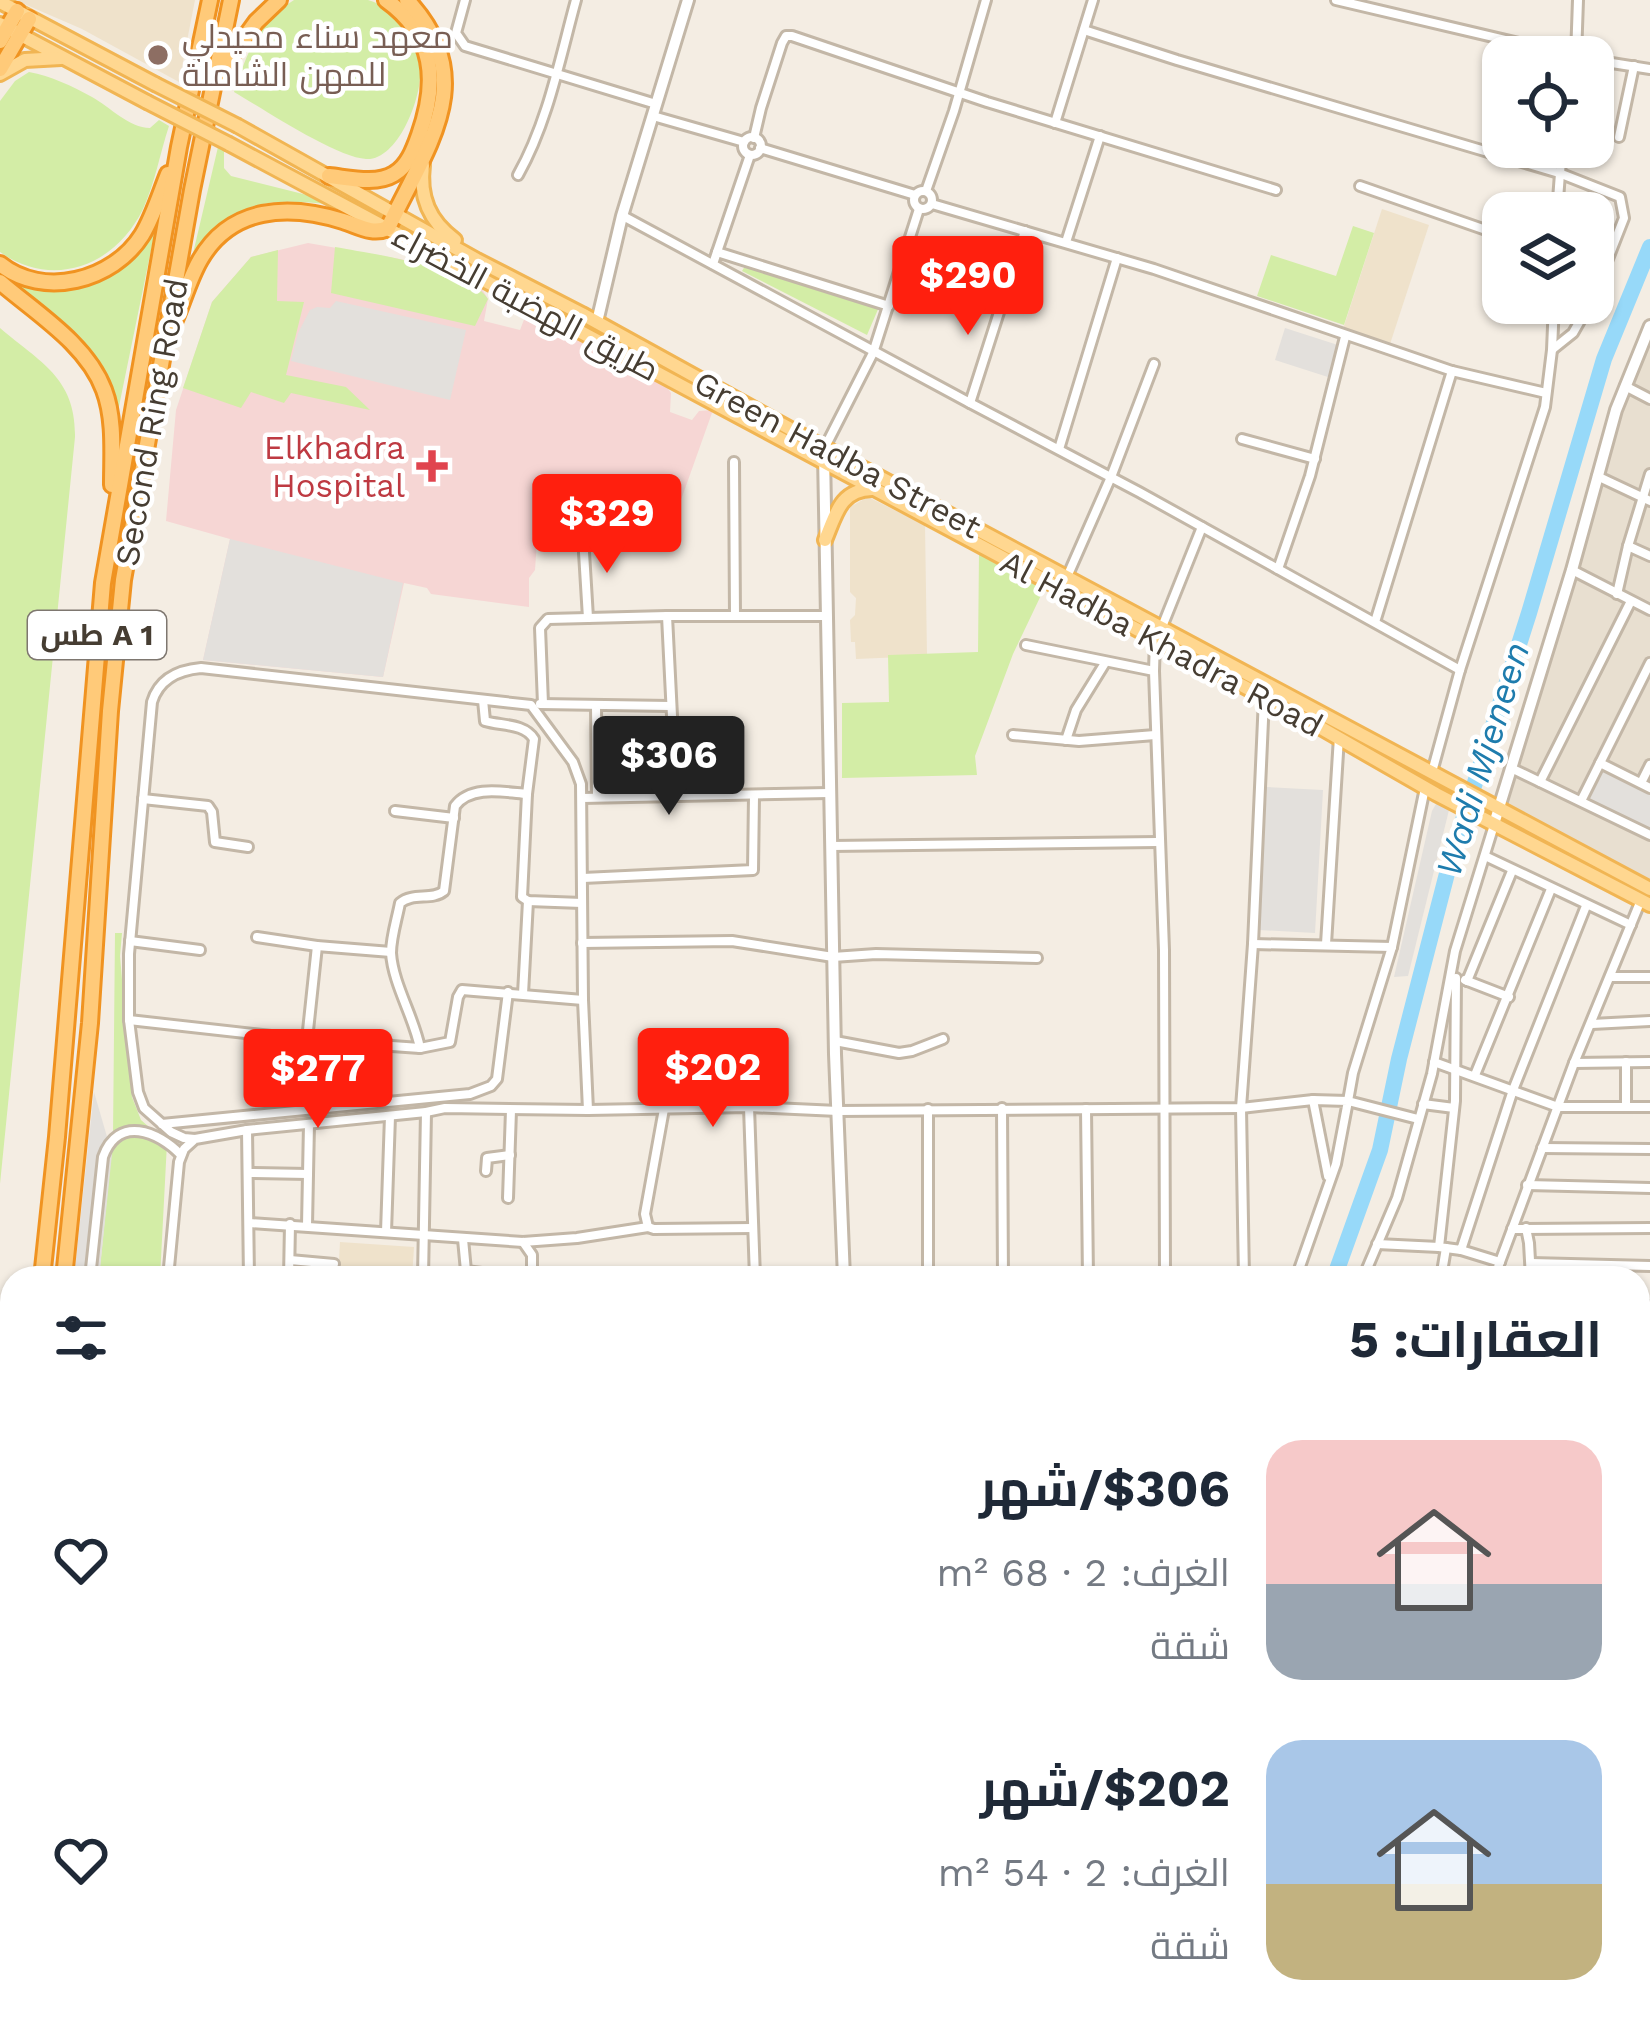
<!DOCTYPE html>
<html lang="ar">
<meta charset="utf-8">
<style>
:root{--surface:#fff;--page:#f2f2f3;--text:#1f2937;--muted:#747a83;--accent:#ff1f0e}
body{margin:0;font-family:"Work Sans",Cairo,sans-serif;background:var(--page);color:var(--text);direction:rtl;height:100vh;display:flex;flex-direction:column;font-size:45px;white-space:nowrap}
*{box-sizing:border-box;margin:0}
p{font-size:39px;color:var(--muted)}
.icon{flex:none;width:66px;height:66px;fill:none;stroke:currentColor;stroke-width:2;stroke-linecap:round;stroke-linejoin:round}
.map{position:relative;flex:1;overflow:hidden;direction:ltr}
.panel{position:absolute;left:0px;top:1266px;width:1650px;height:771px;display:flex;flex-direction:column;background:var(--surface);border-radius:36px 36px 0 0;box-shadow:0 3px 9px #0004;direction:rtl}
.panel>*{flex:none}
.tools{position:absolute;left:1482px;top:36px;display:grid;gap:24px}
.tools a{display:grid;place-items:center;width:132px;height:132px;border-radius:24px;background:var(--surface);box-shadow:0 3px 9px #0004;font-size:60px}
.price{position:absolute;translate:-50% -102px;padding:0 27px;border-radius:12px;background:var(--accent);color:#fff;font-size:39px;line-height:78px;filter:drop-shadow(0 3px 6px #0008)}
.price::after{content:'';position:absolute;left:50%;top:72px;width:36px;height:27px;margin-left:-18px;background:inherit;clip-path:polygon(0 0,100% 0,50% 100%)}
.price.active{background:#222;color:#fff}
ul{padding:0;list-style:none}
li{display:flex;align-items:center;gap:36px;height:300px;padding:0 48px}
li span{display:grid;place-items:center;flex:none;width:336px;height:240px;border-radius:36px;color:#555}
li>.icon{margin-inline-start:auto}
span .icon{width:144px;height:144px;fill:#fffc;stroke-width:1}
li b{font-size:51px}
h2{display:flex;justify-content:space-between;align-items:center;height:144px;padding:0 48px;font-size:51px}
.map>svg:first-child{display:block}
.residential{fill:#e8dfd0}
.education{fill:#efe2cb}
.medical{fill:#f6d6d4}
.green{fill:#d3eda6}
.parking{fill:#e3e0dc}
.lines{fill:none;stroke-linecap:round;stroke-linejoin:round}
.river{stroke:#97d9f9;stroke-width:16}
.minor-casing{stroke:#c3b7a7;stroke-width:14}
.tertiary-casing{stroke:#c3b7a7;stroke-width:16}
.primary-casing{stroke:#f1b553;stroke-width:18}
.trunk-casing{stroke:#f09321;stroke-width:20}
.minor{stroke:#fff;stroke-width:8}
.tertiary{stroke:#fff;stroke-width:10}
.primary{stroke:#ffd790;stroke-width:12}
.trunk{stroke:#ffca79;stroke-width:14}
.primary-bridge-casing{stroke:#f1b553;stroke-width:18;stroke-linecap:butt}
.primary-bridge{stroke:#ffd790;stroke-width:12}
.education-dot{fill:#8d6e63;stroke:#fff;stroke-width:4.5}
.health-dot{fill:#e0444e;stroke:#fff;stroke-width:4.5}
.labels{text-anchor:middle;stroke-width:9;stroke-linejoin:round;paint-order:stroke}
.shield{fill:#fff;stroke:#7e7770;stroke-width:3}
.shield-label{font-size:30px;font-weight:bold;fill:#463d32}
.education-label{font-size:33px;fill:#785e54;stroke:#fff;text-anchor:start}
.street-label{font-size:33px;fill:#463d32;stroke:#fff}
.health-label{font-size:33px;fill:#be3a42;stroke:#fff;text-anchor:end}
.water-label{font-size:36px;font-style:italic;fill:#1e7cad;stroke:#fff}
</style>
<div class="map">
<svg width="1650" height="2035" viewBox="0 0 1650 2035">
<rect width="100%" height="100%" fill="#f4ede3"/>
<path class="residential" d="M1650,334V881L1504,803L1616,421Z"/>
<g class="education">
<path d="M15,0H195L179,82L82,29Z"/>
<path d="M1382,209L1429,225L1390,344L1343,329Z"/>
<path d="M868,497L925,525L927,656L856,659L855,642H851L850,620L855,615L856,598L850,592V507Z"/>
<path d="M340,1242L414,1247L412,1278H338Z"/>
<path d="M1638,1817H1650V2035H1480L1481,2025H1638Z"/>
<path d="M45,2025H328V2035H44Z"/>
</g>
<path class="medical" d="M308,243L400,259L431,267L480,286L488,299L484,321L520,330L525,317L531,314L666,386L671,393L670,412L692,420L699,411L713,410L666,542L539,512L535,570L529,578V607L431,594L427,588L404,583L383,677L203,660L230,539L166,521L176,410L212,302L251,257Z"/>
<g class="green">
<path d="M294,0C313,0 351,0 368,0C397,7 418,43 420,71C422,97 398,161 366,159C337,158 263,109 234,92C248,52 256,24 294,0Z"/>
<path d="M29,72C51,76 72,86 92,97C110,107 129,128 150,128L159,120L169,126C160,153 155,183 143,209C116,265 54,290 0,252V101L15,81Z"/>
<path d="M218,147L224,151V168L231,176L311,196L326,204C258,197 231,203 191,262Z"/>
<path d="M157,221L117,416C113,401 111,384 104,370C86,332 32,301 0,275V271L63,286L135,250Z"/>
<path d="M1353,226L1374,233L1344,325L1257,296L1271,255L1336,276Z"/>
<path d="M335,247C373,254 469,267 488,299L475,326L331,293Z"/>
<path d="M278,250L277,301L304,302L286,375L346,387L370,410L291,393L284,403L251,392L241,408L183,388L212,302L251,257Z"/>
<path d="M745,266L879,307L867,335L742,271Z"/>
<path d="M0,328C41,363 76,378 75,437L0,1184Z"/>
<path d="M979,552L1044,589L1013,654L975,756L977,775L842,778V703L889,702L888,655L978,652Z"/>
<path d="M115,933H122L120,956L132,1097L141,1120L167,1143L160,1278H99L113,1136Z"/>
</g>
<g class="parking">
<path d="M336,301L466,330L450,400L291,361L298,333L310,310L317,307L330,308Z"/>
<path d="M1285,328L1341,346L1331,378L1275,360Z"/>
<path d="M230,539L403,583L383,677L203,660Z"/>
<path d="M1603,766L1650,791V832L1586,798Z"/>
<path d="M1267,787L1323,790L1315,933L1259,930Z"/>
<path d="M1443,802L1450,806L1408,976L1394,977L1432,811L1436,804Z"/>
<path d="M649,1030H719V1089L648,1088Z"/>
<path d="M94,1092L112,1154L99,1278H74Z"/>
</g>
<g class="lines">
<g class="river">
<path d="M1334,1278L1380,1150L1399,1059L1451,858L1529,613L1604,359L1650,247"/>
<path d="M0,1504L12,1503"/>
</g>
<defs>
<g id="minor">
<path d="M465,0L456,33L465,46L656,104"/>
<path d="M1336,0L1578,57"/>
<path d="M1084,30L1177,60L1559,173L1620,197L1624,218L1593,297"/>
<path d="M1576,57L1578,0"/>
<path d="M1593,60L1650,69"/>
<path d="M653,116L744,142"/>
<path d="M1055,123L1093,0"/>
<path d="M1619,137L1634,66"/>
<circle cx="752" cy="146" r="9"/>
<path d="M754,138L761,108L782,43L786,36H792L987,102L1276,190"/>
<path d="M760,148L915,195"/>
<path d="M518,175C548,122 560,58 576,0"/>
<path d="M1360,186L1503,236"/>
<circle cx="923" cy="200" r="9"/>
<path d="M926,191L954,111L986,0"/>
<path d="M932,204L1154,269L1452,371L1546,393"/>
<path d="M1557,213L1562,147"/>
<path d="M623,216L970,403L1025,231"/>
<path d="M1066,242L1100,136"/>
<path d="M717,252L750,155"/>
<path d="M713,264L717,252L889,306"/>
<path d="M1553,349L1573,333L1590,303"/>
<path d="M1625,386L1650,399"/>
<path d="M970,403L1139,492L1460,670"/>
<path d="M1242,439L1315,459"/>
<path d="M825,447L873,353L919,209"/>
<path d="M1059,449L1117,258"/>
<path d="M734,462L735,616"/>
<path d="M1597,476L1650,501"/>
<path d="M583,536L588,618"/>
<path d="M1628,546L1650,556"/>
<path d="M1278,569L1310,476L1345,337"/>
<path d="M1572,570L1650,610"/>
<path d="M1067,577L1111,477L1154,364"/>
<path d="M1617,594L1628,546L1650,474"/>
<path d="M667,616L676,796"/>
<path d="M1375,622L1452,371"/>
<path d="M1162,627L1202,527"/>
<path d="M1026,645L1154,671L1164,950L1165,1278"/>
<path d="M1154,671L1155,639"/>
<path d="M483,700L485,721C501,726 524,723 534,739L527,794L522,897L528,901L582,903"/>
<path d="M540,704L670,706"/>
<path d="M543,704L540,628L548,619L667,616H825"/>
<path d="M596,706L597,796"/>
<path d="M1013,735L1079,741L1155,735"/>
<path d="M1066,740L1076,710L1105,663"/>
<path d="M1600,763L1650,788"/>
<path d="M1513,769L1650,835"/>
<path d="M1432,772L1460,670L1545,407L1552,350L1554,303"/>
<path d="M1540,782L1631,601"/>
<path d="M1641,783L1650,765"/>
<path d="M582,798L829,793"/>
<path d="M143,799L208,806L212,812L215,842L248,847"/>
<path d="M1581,801L1650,663"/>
<path d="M395,811L454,818"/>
<path d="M831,846L1158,842"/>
<path d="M1485,856L1631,925"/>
<path d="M583,878L753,870L754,796"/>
<path d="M257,937L317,946L391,952"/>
<path d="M130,941L200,950"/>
<path d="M582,943L732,941L833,957L876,954L1037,958"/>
<path d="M1253,944L1392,947"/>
<path d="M1326,944L1339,737"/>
<path d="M1610,977H1650"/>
<path d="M1465,980L1509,997"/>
<path d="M1467,981L1512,871"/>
<path d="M523,994L528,901"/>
<path d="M129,1020L307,1040L420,1048L450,1042L458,997L462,990L583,1000"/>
<path d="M1592,1024L1650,1021"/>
<path d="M307,1040L317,946"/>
<path d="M835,1041L899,1053L912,1051L943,1039"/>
<path d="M420,1048C414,1017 393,984 391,953C391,937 397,919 400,903C413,892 432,901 444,891L455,806C471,785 503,792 527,794"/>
<path d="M1434,1062L1558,1107H1650"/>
<path d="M1574,1063L1650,1062"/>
<path d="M1475,1075L1551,889"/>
<path d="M1313,1100L1328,1176"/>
<path d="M1423,1104L1454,1108"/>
<path d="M749,1107L755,1278"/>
<path d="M1626,1107V1062"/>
<path d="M1002,1108L1003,1278"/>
<path d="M664,1109L645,1214L648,1227L654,1229L753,1228"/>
<path d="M928,1109V1278"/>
<path d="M1086,1109L1088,1278"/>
<path d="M588,1110L749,1107L838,1111L1241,1108L1313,1100L1348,1101L1336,1164L1296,1278"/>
<path d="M1418,1119L1348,1101L1353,1073L1392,947L1425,788"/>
<path d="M162,1124L470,1094L491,1086L497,1079L508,992"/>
<path d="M247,1130L249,1278"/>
<path d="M1542,1148L1650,1149"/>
<path d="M486,1171L487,1158L510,1155"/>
<path d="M249,1173L308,1174"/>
<path d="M1527,1185L1650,1188"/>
<path d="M508,1198L511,1110"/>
<path d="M249,1223L523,1242L577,1238L648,1227"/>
<path d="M307,1225L309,1124"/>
<path d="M1526,1228L1529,1243L1531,1278"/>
<path d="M1512,1229L1650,1228"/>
<path d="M386,1232L390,1116"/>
<path d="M463,1239L466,1271L521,1278"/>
<path d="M523,1242L532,1255V1278"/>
<path d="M1377,1244L1439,1247"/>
<path d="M1446,1248L1461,1250L1513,1090L1586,906"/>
<path d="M1461,1250L1500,1262"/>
<path d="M290,1260L334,1264"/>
<path d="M1531,1263L1650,1266"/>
<path d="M90,1278L103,1157C118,1115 158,1131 181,1155"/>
<path d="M168,1278L179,1162L184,1149L195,1139L247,1130L426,1112L445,1108L588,1110L583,1000L581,784L573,762L531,705L201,668C178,670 159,679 152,702L129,954V1020L138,1092L144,1108L171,1132L184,1138L195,1139"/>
<path d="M289,1278L290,1224"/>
<path d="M423,1278L426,1112"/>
<path d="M1244,1278L1241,1108L1253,944L1264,698"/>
<path d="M1363,1278L1397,1198L1432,1074L1455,951L1494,825"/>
<path d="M1441,1278L1446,1248L1439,1247L1455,1101L1456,978"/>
<path d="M1494,1278L1574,1063L1641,900"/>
<path d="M1638,1306H1650"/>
<path d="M1638,1348H1650"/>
<path d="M1638,1397H1650"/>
<path d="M1638,1437L1650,1436"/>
<path d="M1638,1482H1650"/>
<path d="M1638,1535H1650"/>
<path d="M1638,1808H1650"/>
<path d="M333,2025V2035"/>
<path d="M381,2025V2035"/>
<path d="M424,2025V2035"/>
<path d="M464,2025L465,2035"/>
<path d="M507,2025L508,2035"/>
<path d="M551,2025V2035"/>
<path d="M595,2025L596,2035"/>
<path d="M637,2025V2035"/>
<path d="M679,2025V2035"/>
<path d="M717,2025L718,2035"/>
<path d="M759,2025L760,2035"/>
<path d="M878,2025L879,2035"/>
<path d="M1055,2025L1056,2035"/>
<path d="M1125,2025L1126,2035"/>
<path d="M35,2035L36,2025"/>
<path d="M1252,2035L1253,2025"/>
<path d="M1304,2035L1305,2025"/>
<path d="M1349,2035L1350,2025"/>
<path d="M1390,2035V2025"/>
<path d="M1432,2035V2025"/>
<path d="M1474,2035V2025"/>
</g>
<g id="tertiary">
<path d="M597,322L622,216L688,0"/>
<path d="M824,454L835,1054L844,1278"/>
<path d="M1494,824L1572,570L1616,410L1650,326"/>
<path d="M832,2025V2035"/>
</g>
<g id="primary">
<path d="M0,2L155,84"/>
<path d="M0,24L147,102"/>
<path d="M0,74L25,60L61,58"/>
<path d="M238,126L477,260L582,314L825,448L1650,889"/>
<path d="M229,144L1314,724L1436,794L1650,905"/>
<path d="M423,165C419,197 429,221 455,240"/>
<path d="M825,540C836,514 840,490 872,489"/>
</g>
<g id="trunk">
<path d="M0,41L17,11"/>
<path d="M0,69L29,19"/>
<path d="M217,76L256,22L279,0"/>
<path d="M329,176C349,178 376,185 394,174C408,166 414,149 419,135C438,82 435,35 386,0"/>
<path d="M0,264C43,299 113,281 142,235C153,217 160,194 168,174"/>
<path d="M0,282C36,313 87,344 104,390C115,419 112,454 112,485"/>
<path d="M174,322C183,302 189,279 200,260C231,206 289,204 343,221C359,226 372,235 388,228C426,147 482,80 407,0"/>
<path d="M42,1278L57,1137L103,583L179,147L210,0"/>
<path d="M64,1278L90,1023L110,711L123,580L192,190L231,0"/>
<path d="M0,1750L12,1558"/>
<path d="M6,2035L12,1920"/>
</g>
</defs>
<use href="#minor" class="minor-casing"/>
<use href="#tertiary" class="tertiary-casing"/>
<use href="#primary" class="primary-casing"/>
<use href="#trunk" class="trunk-casing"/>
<use href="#minor" class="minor"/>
<use href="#tertiary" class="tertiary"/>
<use href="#primary" class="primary"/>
<use href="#trunk" class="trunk"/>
<defs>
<g id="primary-bridge">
<path d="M155,84L238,126"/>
<path d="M147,102L229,144"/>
</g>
</defs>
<use href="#primary-bridge" class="primary-bridge-casing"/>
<use href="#primary-bridge" class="primary-bridge"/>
</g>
<circle class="education-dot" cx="158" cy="55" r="12"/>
<path class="health-dot" d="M426 448h12v12h12v12h-12v12h-12v-12h-12v-12h12z"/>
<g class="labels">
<rect class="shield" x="28" y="611" width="138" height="48" rx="9"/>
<g class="shield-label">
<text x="97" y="645">طس A 1</text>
</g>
<g class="education-label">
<text x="182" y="48">معهد سناء محيدلي<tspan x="182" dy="38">للمهن الشاملة</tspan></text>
</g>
<g class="street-label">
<text transform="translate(526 302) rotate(28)" y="12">طريق الهضبة الخضراء</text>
<text transform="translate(151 422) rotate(-80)" y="12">Second Ring Road</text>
<text transform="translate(838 454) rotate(28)" y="12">Green Hadba Street</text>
<text transform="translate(1162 643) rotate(28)" y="12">Al Hadba Khadra Road</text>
</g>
<g class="health-label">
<text x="405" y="459">Elkhadra<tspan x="405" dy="38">Hospital</tspan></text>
</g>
<g class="water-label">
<text transform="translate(1482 759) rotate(-73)" y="13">Wadi Mjeneen</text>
</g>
</g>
</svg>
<div class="tools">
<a><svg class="icon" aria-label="locate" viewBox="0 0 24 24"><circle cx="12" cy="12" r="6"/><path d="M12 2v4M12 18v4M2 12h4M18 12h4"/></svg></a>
<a><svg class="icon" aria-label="layers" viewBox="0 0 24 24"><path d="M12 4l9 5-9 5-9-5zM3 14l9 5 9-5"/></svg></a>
</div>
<b class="price" style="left:968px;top:338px">$290</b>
<b class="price" style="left:607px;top:576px">$329</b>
<b class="price active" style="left:669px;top:818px">$306</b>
<b class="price" style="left:713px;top:1130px">$202</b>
<b class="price" style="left:318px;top:1131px">$277</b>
<section class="panel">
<h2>العقارات: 5<svg class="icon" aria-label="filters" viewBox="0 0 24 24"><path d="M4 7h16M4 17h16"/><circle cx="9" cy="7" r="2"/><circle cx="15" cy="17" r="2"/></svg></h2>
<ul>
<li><span style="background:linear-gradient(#f6c9c9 60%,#9aa5b1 0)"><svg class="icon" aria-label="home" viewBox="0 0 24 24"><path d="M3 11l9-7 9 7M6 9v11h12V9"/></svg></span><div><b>$306/شهر</b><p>الغرف: 2 · 68 m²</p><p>شقة</p></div><svg class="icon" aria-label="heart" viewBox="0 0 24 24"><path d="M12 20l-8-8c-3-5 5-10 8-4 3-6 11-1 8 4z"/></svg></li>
<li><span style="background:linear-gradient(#a9c7e8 60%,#c2b280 0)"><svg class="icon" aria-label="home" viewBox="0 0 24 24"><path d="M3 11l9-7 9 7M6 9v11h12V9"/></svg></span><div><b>$202/شهر</b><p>الغرف: 2 · 54 m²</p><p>شقة</p></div><svg class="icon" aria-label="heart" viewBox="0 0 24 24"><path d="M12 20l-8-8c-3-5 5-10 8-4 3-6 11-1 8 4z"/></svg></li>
</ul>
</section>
</div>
